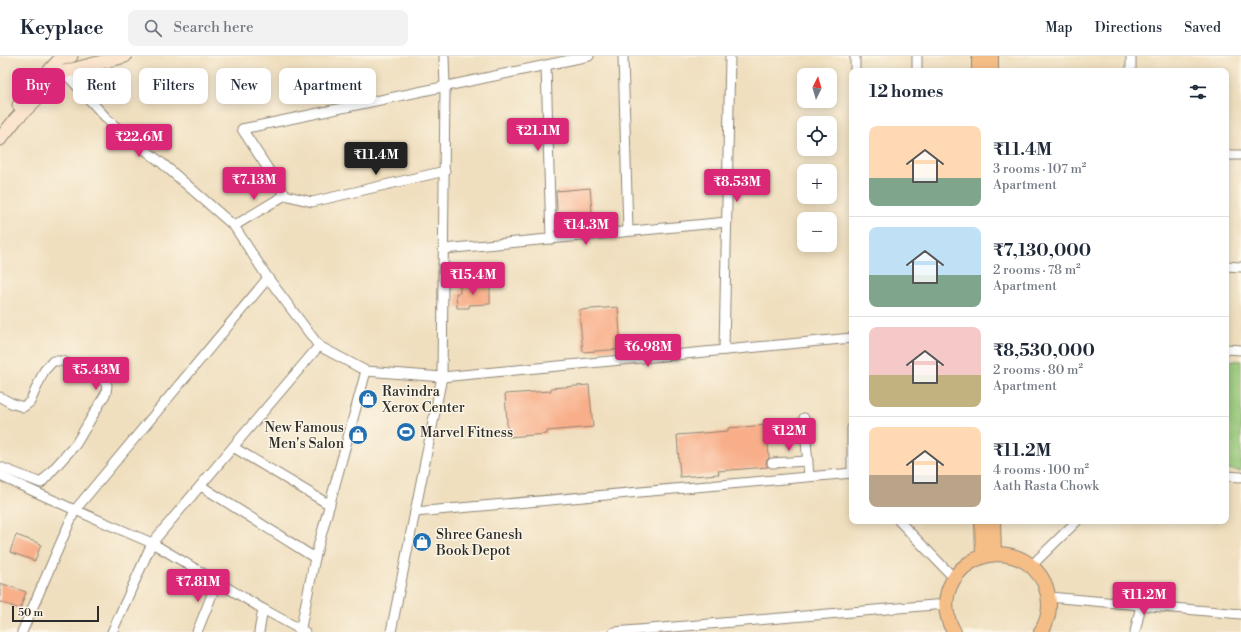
<!DOCTYPE html>
<meta charset="utf-8">
<style>
:root{--surface:#fff;--page:#f2f2f3;--text:#1f2937;--muted:#747a83;--line:#e0e1e3;--accent:#db2777}
body{margin:0;font-family:"Libre Bodoni",serif;background:var(--page);color:var(--text);height:100vh;display:flex;flex-direction:column;font-size:15px;white-space:nowrap}
*{box-sizing:border-box;margin:0}
p{font-size:13px;color:var(--muted)}
.icon{flex:none;width:22px;height:22px;fill:none;stroke:currentColor;stroke-width:2;stroke-linecap:round;stroke-linejoin:round}
.map{position:relative;flex:1;overflow:hidden}
.side{position:absolute;left:849px;top:12px;width:380px;height:456px;display:flex;flex-direction:column;background:var(--surface);border-radius:8px;box-shadow:0 2px 10px #0003}
.side>*{flex:none}
.top-card{position:absolute;left:12px;top:12px;width:380px;height:36px;display:flex;gap:8px}
.needle{width:26px;rotate:5deg}
.buttons{position:absolute;left:797px;top:12px;display:grid;gap:8px}
.buttons a{display:grid;place-items:center;width:40px;height:40px;border-radius:8px;background:var(--surface);box-shadow:0 2px 10px #0003;font-size:20px}
.scale{position:absolute;left:12px;bottom:10px;width:87px;box-sizing:border-box;padding-left:4px;border:2px solid #2b2b2b;border-top:0;font-size:11px;line-height:14px;white-space:nowrap;color:#2b2b2b;-webkit-text-stroke:3px #fcf5e5;paint-order:stroke}
.price{position:absolute;translate:-50% -34px;padding:0 9px;border-radius:4px;background:var(--accent);color:#fff;font-size:13px;line-height:26px;filter:drop-shadow(0 1px 2px #0008)}
.price::after{content:'';position:absolute;left:50%;top:24px;width:12px;height:9px;margin-left:-6px;background:inherit;clip-path:polygon(0 0,100% 0,50% 100%)}
.price.active{background:#222;color:#fff}
ul{padding:0;list-style:none}
li{display:flex;align-items:center;gap:12px;height:100px;padding:0 20px}
li+li{border-top:1px solid var(--line)}
li span{display:grid;place-items:center;flex:none;width:112px;height:80px;border-radius:8px;color:#555}
li>.icon{margin-inline-start:auto}
span .icon{width:48px;height:48px;fill:#fffc;stroke-width:1}
li b{font-size:17px}
h2{display:flex;justify-content:space-between;align-items:center;height:48px;padding:0 20px;font-size:17px}
.pill{padding:0 14px;border-radius:8px;background:var(--surface);box-shadow:0 2px 10px #0003;font-size:14px;line-height:36px}
.pill.active{background:var(--accent);color:#fff}
header{display:flex;align-items:center;gap:24px;box-sizing:border-box;height:56px;padding:0 20px;background:var(--surface);border-bottom:1px solid var(--line)}
header strong{font-size:19px}
nav{display:flex;gap:22px;margin-inline-start:auto;font-size:14px}
.search{width:280px;height:36px;background:var(--page);display:flex;align-items:center;gap:10px;box-sizing:border-box;padding:0 14px;border-radius:8px;color:var(--muted);font-size:15px}
.map>svg:first-child{display:block}
.green{fill:#96c979;stroke:#607a52}
.building{fill:#f8ae89}
.lines{fill:none;stroke-linecap:round;stroke-linejoin:round}
.minor-casing{stroke:#8e8575;stroke-width:11}
.secondary-casing{stroke:#8e8575;stroke-width:15}
.primary-casing{stroke:#8e8575;stroke-width:16}
.minor{stroke:#fff;stroke-width:9}
.secondary{stroke:#fbe5cf;stroke-width:13}
.primary{stroke:#f6be87;stroke-width:14}
.labels{text-anchor:middle;stroke-width:3;stroke-linejoin:round;paint-order:stroke}
.poi-label{font-size:14px;fill:#2b2b2b;stroke:#fcf5e5;text-anchor:start}
</style>
<header>
<strong>Keyplace</strong>
<div class="search"><svg class="icon" aria-label="search" viewBox="0 0 24 24"><circle cx="10" cy="10" r="6"/><path d="M15 15l6 6"/></svg>Search here</div>
<nav><a>Map</a><a>Directions</a><a>Saved</a></nav>
</header>
<div class="map">
<svg width="1241" height="576" viewBox="0 0 1241 576">
<rect width="100%" height="100%" fill="#fcf5e5"/>
<filter id="ink" filterUnits="userSpaceOnUse"><feTurbulence type="fractalNoise" baseFrequency=".025" numOctaves="2"/><feDisplacementMap in="SourceGraphic" scale="8" xChannelSelector="R" yChannelSelector="G"/><feConvolveMatrix kernelMatrix="1 2 1 2 8 2 1 2 1" color-interpolation-filters="sRGB"/></filter>
<filter id="wash" filterUnits="userSpaceOnUse"><feTurbulence type="fractalNoise" baseFrequency=".012" numOctaves="4" result="noise"/><feDisplacementMap in="SourceGraphic" scale="16" xChannelSelector="R" yChannelSelector="G"/><feGaussianBlur stdDeviation="0.9" result="paint"/><feColorMatrix in="noise" values="0 0 0 0 0 0 0 0 0 0 0 0 0 0 0 0 0 1.4 0 .05"/><feComposite in="paint" operator="in"/></filter>
<g filter="url(#wash)">
<rect width="100%" height="100%" fill="#f0dfbf"/>
<path class="green" d="M1226,304L1241,305V415L1226,413Z"/>
<g id="blocks">
<g class="building">
<path d="M590,132L593,168L558,171L556,135Z"/>
<path d="M460,230H490V248L469,249V252H457L456,237H460Z"/>
<path d="M618,251L621,293L583,296L579,254Z"/>
<path d="M589,329L593,371L547,375V378L508,381L505,338L551,335V332Z"/>
<path d="M767,369L769,402L767,404L766,407L768,411L718,415L719,418L680,421L677,379L728,375V372Z"/>
<path d="M16,479L41,488L35,505L10,496Z"/>
<path d="M0,527L26,536L20,553L0,546Z"/>
</g>
</g>
</g>
<g filter="url(#ink)">
<use href="#blocks" fill-opacity="0" stroke="#8e8575" stroke-width="1"/>
<g class="lines">
<defs>
<g id="minor">
<path d="M623,0L628,175"/>
<path d="M1131,0V15"/>
<path d="M546,9L551,183"/>
<path d="M855,15V0"/>
<path d="M917,15V0"/>
<path d="M64,16L110,66L163,108L234,170L268,222L319,290L366,315L442,321L852,282"/>
<path d="M1226,99H1241"/>
<path d="M445,115L312,146L285,139L242,73L589,0"/>
<path d="M234,170L285,139"/>
<path d="M444,193L727,166"/>
<path d="M1226,210L1241,211"/>
<path d="M1226,293L1241,294"/>
<path d="M724,294L730,0"/>
<path d="M0,341L11,347L23,351L30,346L44,315L53,305H62L100,321L107,329L106,337L76,388L41,427L0,411"/>
<path d="M804,362L809,420"/>
<path d="M233,391L330,449"/>
<path d="M772,407L808,405"/>
<path d="M852,416V372"/>
<path d="M0,420L75,454L152,487L263,553L305,576"/>
<path d="M1226,420L1241,421"/>
<path d="M201,430L315,502"/>
<path d="M415,456L852,417"/>
<path d="M899,465L954,522"/>
<path d="M1031,510L1077,465"/>
<path d="M1049,541L1241,558"/>
<path d="M22,576L75,454L268,222"/>
<path d="M112,576L152,487L233,391L319,290"/>
<path d="M197,576L217,526"/>
<path d="M259,576L263,553"/>
<path d="M300,576L315,502L366,315"/>
<path d="M391,576L442,321L445,31L444,0"/>
<path d="M614,576L946,548"/>
<path d="M1135,576L1141,549"/>
</g>
<g id="secondary">
<path d="M19,49L60,3L71,0"/>
<path d="M0,83L16,63L64,16L125,0"/>
</g>
<g id="primary">
<path d="M991,0V15"/>
<path d="M979,15V0"/>
<path d="M982,465L983,500"/>
<path d="M993,465L994,498"/>
<path d="M954,576C952,572 949,567 948,562C936,517 987,482 1026,506C1036,513 1044,523 1047,535C1051,549 1049,563 1041,576"/>
</g>
</defs>
<use href="#minor" class="minor-casing"/>
<use href="#secondary" class="secondary-casing"/>
<use href="#primary" class="primary-casing"/>
<use href="#minor" class="minor"/>
<use href="#secondary" class="secondary"/>
<use href="#primary" class="primary"/>
</g>
</g>
<defs>
<symbol id="shop-disc" viewBox="-11 -11 22 22"><circle r="9.5" fill="#1f6fb2" stroke="#fcf5e5"/><path d="M-5-2.5h2.3a2.7 3.5 0 0 1 5.4 0H5L5.5 6h-11ZM-1.5-2.5h3a1.5 2.3 0 0 0-3 0Z" fill="#fff"/></symbol>
<symbol id="stadium-disc" viewBox="-11 -11 22 22"><circle r="9.5" fill="#1f6fb2" stroke="#fcf5e5"/><path d="M0-5a6.5 5 0 1 0 0 10a6.5 5 0 1 0 0-10ZM-3.5-1.8h7v3.6h-7Z" fill="#fff"/></symbol>
</defs>
<g fill-rule="evenodd">
<use href="#shop-disc" x="357" y="332" width="22" height="22"/>
<use href="#stadium-disc" x="395" y="365" width="22" height="22"/>
<use href="#shop-disc" x="347" y="368" width="22" height="22"/>
<use href="#shop-disc" x="411" y="475" width="22" height="22"/>
</g>
<g class="labels">
<g class="poi-label">
<text x="382" y="340">Ravindra<tspan x="382" dy="16">Xerox Center</tspan></text>
<text x="344" y="376" text-anchor="end">New Famous<tspan x="344" dy="16">Men's Salon</tspan></text>
<text x="420" y="381">Marvel Fitness</text>
<text x="436" y="483">Shree Ganesh<tspan x="436" dy="16">Book Depot</tspan></text>
</g>
</g>
</svg>
<div class="buttons">
<a><svg class="needle" viewBox="-14 -14 28 28"><path d="M0-13l5 13h-10z" fill="#e53935"/><path d="M0 13l5-13h-10z" fill="#747a83"/></svg></a>
<a><svg class="icon" aria-label="locate" viewBox="0 0 24 24"><circle cx="12" cy="12" r="6"/><path d="M12 2v4M12 18v4M2 12h4M18 12h4"/></svg></a>
<a>+</a>
<a>−</a>
</div>
<div class="scale">50 m</div>
<b class="price" style="left:538px;top:96px">₹21.1M</b>
<b class="price" style="left:139px;top:102px">₹22.6M</b>
<b class="price active" style="left:376px;top:120px">₹11.4M</b>
<b class="price" style="left:254px;top:145px">₹7.13M</b>
<b class="price" style="left:737px;top:147px">₹8.53M</b>
<b class="price" style="left:586px;top:190px">₹14.3M</b>
<b class="price" style="left:473px;top:240px">₹15.4M</b>
<b class="price" style="left:648px;top:312px">₹6.98M</b>
<b class="price" style="left:96px;top:335px">₹5.43M</b>
<b class="price" style="left:789px;top:396px">₹12M</b>
<b class="price" style="left:198px;top:547px">₹7.81M</b>
<b class="price" style="left:1144px;top:560px">₹11.2M</b>
<div class="top-card">
<a class="pill active">Buy</a>
<a class="pill">Rent</a>
<a class="pill">Filters</a>
<a class="pill">New</a>
<a class="pill">Apartment</a>
</div>
<section class="side">
<h2>12 homes<svg class="icon" aria-label="filters" viewBox="0 0 24 24"><path d="M4 7h16M4 17h16"/><circle cx="9" cy="7" r="2"/><circle cx="15" cy="17" r="2"/></svg></h2>
<ul>
<li><span style="background:linear-gradient(#ffd9b3 65%,#7fa58c 0)"><svg class="icon" aria-label="home" viewBox="0 0 24 24"><path d="M3 11l9-7 9 7M6 9v11h12V9"/></svg></span><div><b>₹11.4M</b><p>3 rooms · 107 m²</p><p>Apartment</p></div></li>
<li><span style="background:linear-gradient(#bfe0f5 60%,#7fa58c 0)"><svg class="icon" aria-label="home" viewBox="0 0 24 24"><path d="M3 11l9-7 9 7M6 9v11h12V9"/></svg></span><div><b>₹7,130,000</b><p>2 rooms · 78 m²</p><p>Apartment</p></div></li>
<li><span style="background:linear-gradient(#f6c9c9 60%,#c2b280 0)"><svg class="icon" aria-label="home" viewBox="0 0 24 24"><path d="M3 11l9-7 9 7M6 9v11h12V9"/></svg></span><div><b>₹8,530,000</b><p>2 rooms · 80 m²</p><p>Apartment</p></div></li>
<li><span style="background:linear-gradient(#ffd9b3 60%,#b9a48a 0)"><svg class="icon" aria-label="home" viewBox="0 0 24 24"><path d="M3 11l9-7 9 7M6 9v11h12V9"/></svg></span><div><b>₹11.2M</b><p>4 rooms · 100 m²</p><p>Aath Rasta Chowk</p></div></li>
</ul>
</section>
</div>
